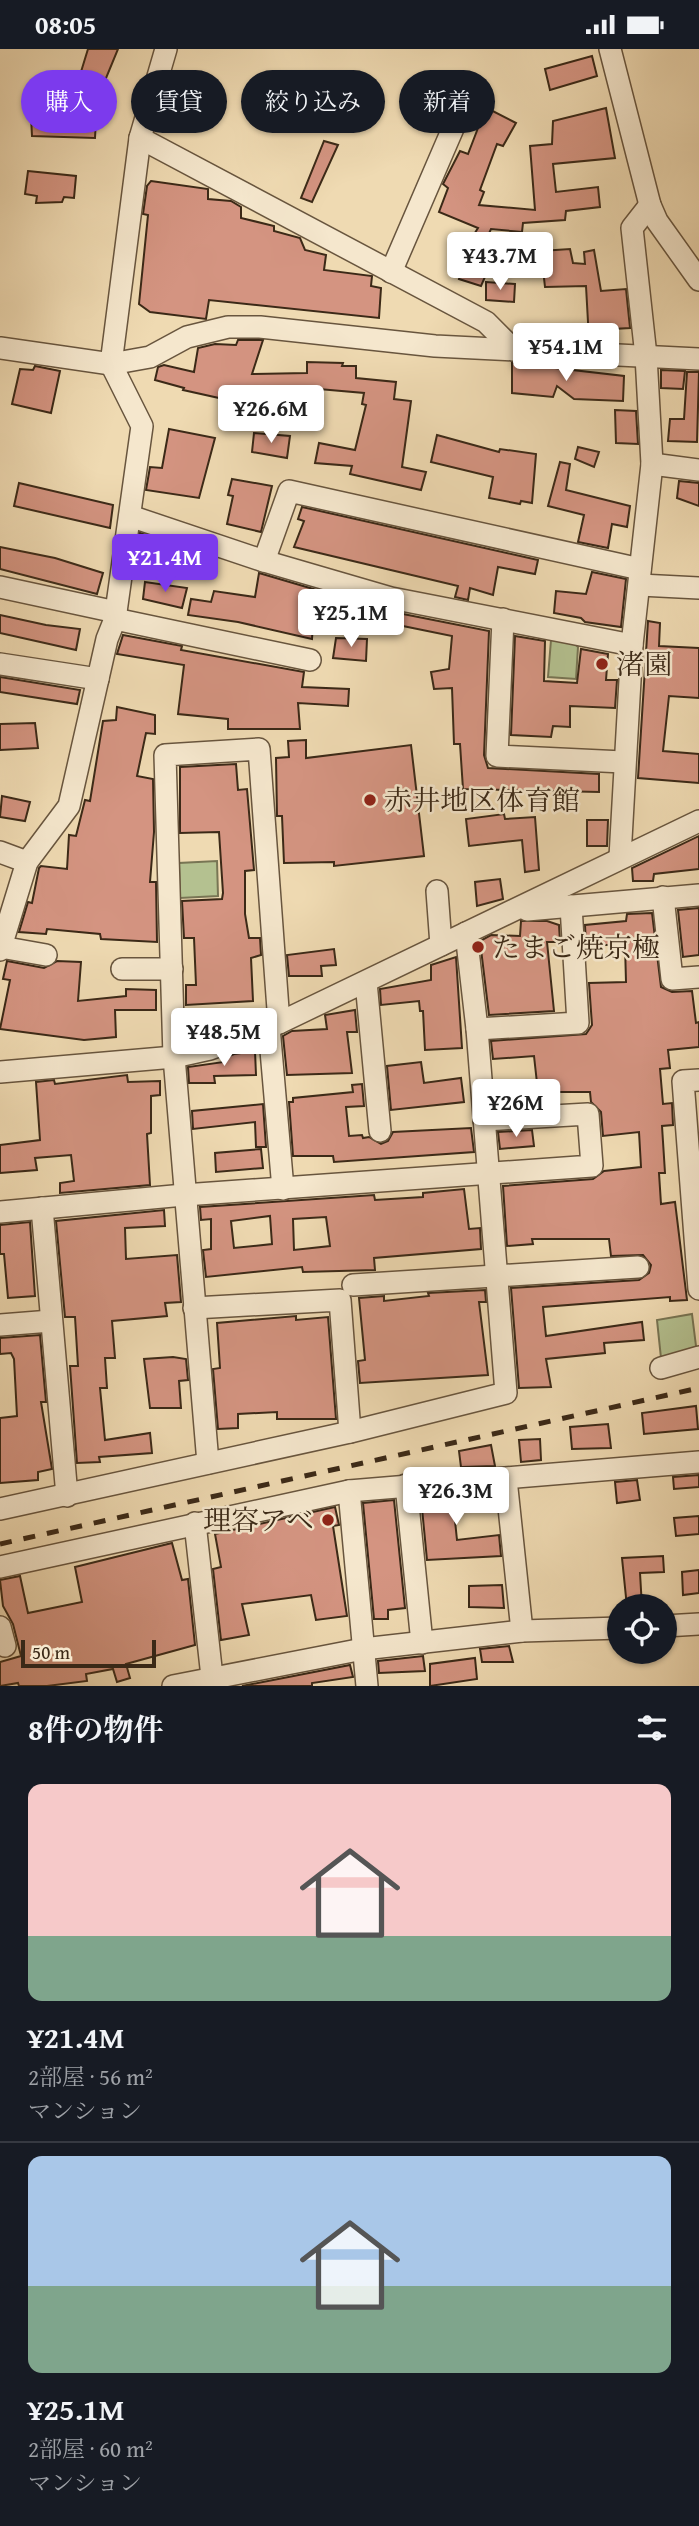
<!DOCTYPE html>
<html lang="ja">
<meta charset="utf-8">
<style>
:root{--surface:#171b24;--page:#20242c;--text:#f1f3f6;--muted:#9ea1a6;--line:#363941;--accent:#7c3aed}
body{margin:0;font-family:"Gentium Book Plus","Noto Serif JP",serif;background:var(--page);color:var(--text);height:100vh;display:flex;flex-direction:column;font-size:26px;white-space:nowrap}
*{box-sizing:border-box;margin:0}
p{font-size:23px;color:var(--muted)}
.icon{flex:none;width:38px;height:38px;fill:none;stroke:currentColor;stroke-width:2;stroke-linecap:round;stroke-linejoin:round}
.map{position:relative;height:1637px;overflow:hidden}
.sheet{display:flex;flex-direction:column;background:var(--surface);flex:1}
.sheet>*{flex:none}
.guide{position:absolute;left:21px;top:21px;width:658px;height:63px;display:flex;gap:14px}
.tools{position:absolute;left:607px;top:1545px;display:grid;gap:14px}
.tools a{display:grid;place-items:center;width:70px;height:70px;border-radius:50%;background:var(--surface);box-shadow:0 2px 5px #0004;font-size:35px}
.scale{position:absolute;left:21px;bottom:18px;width:135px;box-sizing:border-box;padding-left:7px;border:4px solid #3b2917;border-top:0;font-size:19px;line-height:24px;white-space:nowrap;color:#3b2917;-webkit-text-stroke:5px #f5e7cd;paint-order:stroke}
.price{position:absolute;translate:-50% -60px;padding:0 16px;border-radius:7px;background:#fff;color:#222;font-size:23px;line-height:46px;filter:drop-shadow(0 2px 4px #0008)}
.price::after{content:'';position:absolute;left:50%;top:42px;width:21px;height:16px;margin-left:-10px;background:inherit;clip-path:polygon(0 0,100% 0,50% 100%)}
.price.active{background:var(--accent);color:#fff}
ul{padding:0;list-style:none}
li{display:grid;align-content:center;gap:14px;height:371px;padding:0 28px}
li+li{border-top:2px solid var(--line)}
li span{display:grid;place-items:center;height:217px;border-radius:14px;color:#555}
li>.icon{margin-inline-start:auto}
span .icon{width:126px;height:126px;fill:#fffc;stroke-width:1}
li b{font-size:30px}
h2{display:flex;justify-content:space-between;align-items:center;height:84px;padding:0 28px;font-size:30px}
.tag{padding:0 24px;border-radius:32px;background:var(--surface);box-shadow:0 2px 5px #0004;font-size:24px;line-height:63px}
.tag.active{background:var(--accent);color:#fff}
.status{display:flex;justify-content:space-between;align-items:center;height:49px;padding:0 35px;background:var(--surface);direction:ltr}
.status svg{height:19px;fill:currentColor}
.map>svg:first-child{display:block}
.green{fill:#b4c190;stroke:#787554;stroke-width:2}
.building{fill:#d49481;stroke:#3b2917;stroke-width:2;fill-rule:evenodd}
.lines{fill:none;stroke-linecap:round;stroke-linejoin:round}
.minor-casing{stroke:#68553e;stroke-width:24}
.minor{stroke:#f5e7cd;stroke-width:21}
.rail{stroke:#3b2917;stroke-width:5;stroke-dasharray:12 12;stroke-linecap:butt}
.poi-dot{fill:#8f2418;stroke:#f5e7cd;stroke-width:2.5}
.labels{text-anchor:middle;stroke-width:5;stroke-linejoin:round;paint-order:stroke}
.poi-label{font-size:28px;fill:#3b2917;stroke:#f5e7cd;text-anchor:start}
</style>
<div class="status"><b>08:05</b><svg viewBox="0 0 49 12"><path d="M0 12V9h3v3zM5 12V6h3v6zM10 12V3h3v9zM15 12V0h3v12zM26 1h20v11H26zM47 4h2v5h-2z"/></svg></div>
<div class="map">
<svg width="699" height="1637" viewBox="0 0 699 1637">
<rect width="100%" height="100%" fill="#efdab2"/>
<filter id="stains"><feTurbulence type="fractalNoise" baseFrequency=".00286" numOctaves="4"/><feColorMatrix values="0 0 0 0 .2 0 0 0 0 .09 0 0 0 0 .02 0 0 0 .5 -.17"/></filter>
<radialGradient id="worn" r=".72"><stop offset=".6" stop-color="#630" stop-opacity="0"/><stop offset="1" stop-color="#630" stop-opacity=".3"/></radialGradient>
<g class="green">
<path d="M551,591L573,593L578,598L576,630L548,628Z"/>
<path d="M217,812L218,847L180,849L179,814Z"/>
<path d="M692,1265L696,1297L693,1303L661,1309L657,1271Z"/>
</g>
<g class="building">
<path d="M88,0H118L104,34L80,26Z"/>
<path d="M592,7L597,27L550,41L545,20Z"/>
<path d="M477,54L516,74L503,97L497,95L480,141L484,143L479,156L535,161L530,97L552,95L553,72L606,59L615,109L553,115L556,143L598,138L600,158L566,162L565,171L523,174L522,183L491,180L477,210L463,203L478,179L439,163L448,139L443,135L460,102L468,105L478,79L469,74Z"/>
<path d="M56,58L78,59V68L96,70L95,89L32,87L31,67L55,69Z"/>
<path d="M324,92L338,96L312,153L301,149Z"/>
<path d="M28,122L76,127L74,149L64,148L62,153L36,154L37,147L25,145Z"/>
<path d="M151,132L208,140V150L231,152L241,158V169L274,177V182L300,189L305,201L326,206L324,221L372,227L371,237L381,239L379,269L209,251L206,270L150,263L139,255L148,166L143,165L147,137Z"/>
<path d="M570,200L573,214L585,215L584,203L594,201L601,242L626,240L630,279L613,280L615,293L589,291L586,237L545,238L541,202Z"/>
<path d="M464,215L488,221L481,237L459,230Z"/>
<path d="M486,233L515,235L514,253L486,251Z"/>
<path d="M238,291H263L252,325L307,324V313L343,314L342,317H356V329L396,333L394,350L411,352L402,418L426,423L421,441L350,425L352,417L315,414L319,394L355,401L366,356L362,355L364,344L296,338V343L258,344L255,357L183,341L184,339L155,331L158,318L164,316L194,323L198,299L215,295L236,296Z"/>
<path d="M512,314L624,327L623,352L574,350L557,337L553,348L512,344Z"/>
<path d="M35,317L60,322L51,364L12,355L20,320L33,321Z"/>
<path d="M661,321L685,322L683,340L661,339Z"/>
<path d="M687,323H699L697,393L668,392L670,370H684Z"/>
<path d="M615,361L636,362L638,395L616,394Z"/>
<path d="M169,380L215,389L199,449L146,441L150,418L162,419Z"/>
<path d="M254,384L290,387L287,409L252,403Z"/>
<path d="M437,386L499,403L500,400L536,405L532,454L521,452L520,455L489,449L493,428L431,413Z"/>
<path d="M578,398L599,403L594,418L575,410Z"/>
<path d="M560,413L570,415L566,441L630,457L627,478L612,475L608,499L578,493L584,466L548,457Z"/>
<path d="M232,430L272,437L261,483L227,475L233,447L228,446Z"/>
<path d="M679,432L699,434V457L677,449Z"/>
<path d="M19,434L113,456L110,479L14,457Z"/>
<path d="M302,458L538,511L535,525L498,518L493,546L470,539L468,551L455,548L458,537L294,498L304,472L298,470Z"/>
<path d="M140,484L195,503L192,516L138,501Z"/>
<path d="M0,498L55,509L103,524L97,545L0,520Z"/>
<path d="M592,523L626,530L621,578L585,573L581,569L554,564L556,542L586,545Z"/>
<path d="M259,524L388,562L489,582L484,706L488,719L599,725V743L463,740L460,695H454L452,639L434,640L431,623L449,620L452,587L388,574L387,579L314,558L312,590L238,573L188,566L191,550L211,553L214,542L255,548Z"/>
<path d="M145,533L187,539L182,559L143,550Z"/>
<path d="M0,566L46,576L80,580L76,601L0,584Z"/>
<path d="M648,572L660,574L659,597L699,599V649L669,647L663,702L699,705V734L638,729Z"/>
<path d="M123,586L182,597L181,601L304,623L302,638L349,640L348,657L298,654L300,680H228V670L178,665L184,616L117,605Z"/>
<path d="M515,587L545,592L544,632L577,634L581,600L608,605L606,631H617L615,659L570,657V678L553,677L551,688L511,686Z"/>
<path d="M336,589L367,590L366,612L333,609Z"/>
<path d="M0,628L80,641L77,655L0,643Z"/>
<path d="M117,658L155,666V685L146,684L137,727L153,730L154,783L150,833H156L157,893L101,890L100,885L47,880L46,885L19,883L28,853L32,854L39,819L41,817L67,820L69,786L76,787L85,751L90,752L103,672L116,671Z"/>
<path d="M35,674L38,699L0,701V675Z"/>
<path d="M306,691V709L411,696L424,807L334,817V813L284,814L282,767H277L276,709L289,708L288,692Z"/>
<path d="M236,715L238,741L247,740L254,821L245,822V865L249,889H260L261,906L251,909L253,952L186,956V936H196L194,889H184L182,852L222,850L223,844L219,783L180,784V718Z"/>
<path d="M2,747L30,753L25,772L0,768Z"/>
<path d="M504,765L505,770L535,768L539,821L525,823L522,791L469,797L466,770Z"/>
<path d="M587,771H608L607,797H587Z"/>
<path d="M699,787V820L654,825L653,832H633L632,819Z"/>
<path d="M500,830L503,850L477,857L475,833Z"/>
<path d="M699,859V906L683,908L678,861Z"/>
<path d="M652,864L661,938L672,943L692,942L696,974L699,973V998L668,1001L670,1019L660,1020L663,1055L672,1054L673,1076L662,1077L665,1124H659L661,1155L675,1153L687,1251L670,1252V1248L543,1258L546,1287L642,1273L644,1291L604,1294L605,1304L546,1310L551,1338L519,1339L511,1239L639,1231L649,1224L651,1216L643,1206L611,1207L609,1190H532L533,1195L507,1197L503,1137L593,1130L604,1122L641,1118L639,1083L603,1087L601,1063L591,1053L590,1043H538L534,1007L493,1010L491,992L586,985L592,976L589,934L626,933L625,896H586L585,876L626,872L627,865Z"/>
<path d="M521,872H547L559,876L560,893H547L554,962L489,966L480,892L491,886L520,887Z"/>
<path d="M334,900L336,916L321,917L322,927H289L287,906Z"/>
<path d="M456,908L462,999L425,1001L423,962H420L419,952L381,956L380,940L431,931V916Z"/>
<path d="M7,912L44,919L57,912L81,913L78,952L126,947V940L156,941V961H115L116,988L84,991L0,980L10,931L3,930Z"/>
<path d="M355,961L357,983H347L352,1024L287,1026L283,987L292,982L327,980L325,966Z"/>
<path d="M255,1002L256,1026L214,1027L215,1034H189L188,1018L224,1013V1009L234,1005Z"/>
<path d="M421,1013L424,1034L461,1029L464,1053L391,1061L387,1017Z"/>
<path d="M127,1026L128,1033L160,1032V1046L151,1047V1084L147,1085L150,1136L60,1144V1134L74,1132L71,1106L35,1109L37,1121L0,1124V1096L40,1091L36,1033L54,1031L55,1035Z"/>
<path d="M362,1035L364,1057L346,1058L349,1087L362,1086L363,1089L369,1088L381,1095L388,1092L393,1083L471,1079L474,1103L334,1113L333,1107H293L289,1053H293V1049L353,1043L352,1036Z"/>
<path d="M263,1055L266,1098H256L255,1073L193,1080L192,1062Z"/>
<path d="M532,1081L534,1097L500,1100L498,1083Z"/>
<path d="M261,1100L263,1119L216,1123L215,1104Z"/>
<path d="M464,1140L469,1180L480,1179L481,1200L374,1209L375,1221L303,1223L302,1218L206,1228L203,1201L211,1200V1170L201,1171L200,1158L374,1146L375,1151L423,1148V1144ZM270,1167L272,1195L234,1199L231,1172ZM326,1168L330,1197L294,1201L293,1170Z"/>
<path d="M164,1161L165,1177L125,1179L126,1210L177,1206L181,1253L165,1254L167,1267L112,1272L115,1309H105L107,1339H100L105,1391L150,1384L152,1404L99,1408L100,1413L77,1414L70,1317H78L75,1268H65L56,1172Z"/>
<path d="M30,1173L35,1247L8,1249L4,1205H0V1176Z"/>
<path d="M485,1241L486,1253H479L488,1326L360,1334L358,1312L365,1311L359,1249L384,1247V1252L429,1247L428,1244Z"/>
<path d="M296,1267V1271L328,1268L336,1370H277V1363L238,1365V1379L218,1380L213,1320L220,1319L217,1274Z"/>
<path d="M40,1286L46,1353H41L52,1420L38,1423V1431L0,1434V1369L17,1367L14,1310L11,1304L0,1305V1289Z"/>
<path d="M173,1308L186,1310L188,1331L179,1332L181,1359H150L144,1310Z"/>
<path d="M696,1357L698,1380L644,1385L642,1364Z"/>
<path d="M608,1375L611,1399L572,1400L570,1378Z"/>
<path d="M540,1390L541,1411L521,1413L519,1391Z"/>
<path d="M491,1396L495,1417L461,1418L459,1402Z"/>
<path d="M699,1426V1438L674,1440L673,1428Z"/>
<path d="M637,1431L640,1451L617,1454L615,1433Z"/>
<path d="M494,1443L496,1460L454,1462L457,1491L499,1486L501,1507L427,1511L421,1449Z"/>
<path d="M394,1451L405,1559L388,1561V1570H374L363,1454Z"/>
<path d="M335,1458L339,1476L333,1477L347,1567L316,1571L311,1546L242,1555L249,1586L221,1591L213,1520L221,1518L215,1485Z"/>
<path d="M699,1467V1485L676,1487L674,1469Z"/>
<path d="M172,1494L182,1531L188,1530L195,1596L126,1615L130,1629L117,1633L113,1620L86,1625L87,1632L47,1637H19L18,1634L0,1637V1613L21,1607L13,1575L3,1557L0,1531L20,1527L28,1564L82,1553L75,1518Z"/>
<path d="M663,1507L664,1523L640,1524L642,1558H627L622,1509Z"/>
<path d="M699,1521V1544L683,1546L682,1523Z"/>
<path d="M502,1536L504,1559L469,1558V1537Z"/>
<path d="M509,1597L513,1613H482L480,1600Z"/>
<path d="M423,1607L425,1622L379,1624L378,1612Z"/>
<path d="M475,1609L477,1630L430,1637V1615Z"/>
<path d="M350,1616L353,1628L312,1634V1637H242Z"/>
</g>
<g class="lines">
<defs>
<g id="minor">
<path d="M610,0L650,156L657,172L699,231"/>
<path d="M140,89L486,273L514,301"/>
<path d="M391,223L457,70"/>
<path d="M0,299L111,315L150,308L187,288L228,278H260L435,297L699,310"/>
<path d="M652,415L699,421"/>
<path d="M130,467L264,512L391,549L632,596"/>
<path d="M264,512L289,442L640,520"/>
<path d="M640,536L699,539"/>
<path d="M0,538L116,563"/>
<path d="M115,570L310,611"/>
<path d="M503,570L497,707L623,713"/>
<path d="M0,615L98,630"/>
<path d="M0,803L27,813"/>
<path d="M620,808L632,596L652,415L646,307L632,179L650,156"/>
<path d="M437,842L441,896"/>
<path d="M663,848L672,930L699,928"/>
<path d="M527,861L699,846"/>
<path d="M1,898L46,906"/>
<path d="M0,901L27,813L69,757L107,590L115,570L142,377L111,315L140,89L166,0"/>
<path d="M122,920H172"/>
<path d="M366,933L380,1082"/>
<path d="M269,978L283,1140"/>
<path d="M477,980L578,974L571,857"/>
<path d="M0,1023L174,1008L210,1000L279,974L699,772"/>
<path d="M699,1031L683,1032L699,1240"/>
<path d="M42,1159L67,1447"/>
<path d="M0,1163L184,1146L592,1117L588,1065L484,1071"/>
<path d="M353,1236L638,1218"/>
<path d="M194,1259L340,1251L350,1383"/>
<path d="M0,1276L51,1272"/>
<path d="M661,1319L699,1308"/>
<path d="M208,1414L174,1008L165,706L259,700L279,974"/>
<path d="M506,1430L522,1582"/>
<path d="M406,1436L422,1594"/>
<path d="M349,1442L367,1637"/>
<path d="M0,1460L350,1383L506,1344L477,980L466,884"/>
<path d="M195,1474L213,1637"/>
<path d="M0,1518L349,1442L699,1413"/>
<path d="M665,1577L699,1575"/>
<path d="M0,1578L5,1597"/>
<path d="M173,1637L363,1600L522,1582L620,1579"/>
</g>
</defs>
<use href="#minor" class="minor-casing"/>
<use href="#minor" class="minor"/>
<path class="rail" d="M0,1495L699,1339"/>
</g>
<g class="poi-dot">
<circle cx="602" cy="615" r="7"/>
<circle cx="370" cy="751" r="7"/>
<circle cx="478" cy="898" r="7"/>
<circle cx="328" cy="1471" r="7"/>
</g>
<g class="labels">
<g class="poi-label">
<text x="616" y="625">渚園</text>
<text x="384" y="761">赤井地区体育館</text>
<text x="492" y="908">たまご焼京極</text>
<text x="314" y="1481" text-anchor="end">理容アベ</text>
</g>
</g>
<rect width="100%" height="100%" filter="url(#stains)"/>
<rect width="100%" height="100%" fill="url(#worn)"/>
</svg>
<div class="tools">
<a><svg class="icon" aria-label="locate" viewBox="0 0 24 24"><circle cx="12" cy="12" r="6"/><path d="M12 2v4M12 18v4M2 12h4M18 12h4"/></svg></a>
</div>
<div class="scale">50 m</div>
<b class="price" style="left:500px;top:243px">¥43.7M</b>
<b class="price" style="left:566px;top:334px">¥54.1M</b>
<b class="price" style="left:271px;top:396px">¥26.6M</b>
<b class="price active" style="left:165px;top:545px">¥21.4M</b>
<b class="price" style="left:351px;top:600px">¥25.1M</b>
<b class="price" style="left:224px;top:1019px">¥48.5M</b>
<b class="price" style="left:516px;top:1090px">¥26M</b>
<b class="price" style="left:456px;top:1478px">¥26.3M</b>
<div class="guide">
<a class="tag active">購入</a>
<a class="tag">賃貸</a>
<a class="tag">絞り込み</a>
<a class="tag">新着</a>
</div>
</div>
<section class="sheet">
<h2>8件の物件<svg class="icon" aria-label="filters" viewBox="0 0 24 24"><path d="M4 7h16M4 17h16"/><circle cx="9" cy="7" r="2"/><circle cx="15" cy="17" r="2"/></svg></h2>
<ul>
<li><span style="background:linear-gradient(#f6c9c9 70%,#7fa58c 0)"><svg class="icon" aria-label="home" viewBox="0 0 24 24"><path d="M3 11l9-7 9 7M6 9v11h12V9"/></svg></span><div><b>¥21.4M</b><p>2部屋 · 56 m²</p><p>マンション</p></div></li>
<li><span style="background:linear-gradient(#a9c7e8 60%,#7fa58c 0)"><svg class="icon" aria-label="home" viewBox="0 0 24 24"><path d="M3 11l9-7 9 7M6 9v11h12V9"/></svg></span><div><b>¥25.1M</b><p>2部屋 · 60 m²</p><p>マンション</p></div></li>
</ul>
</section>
